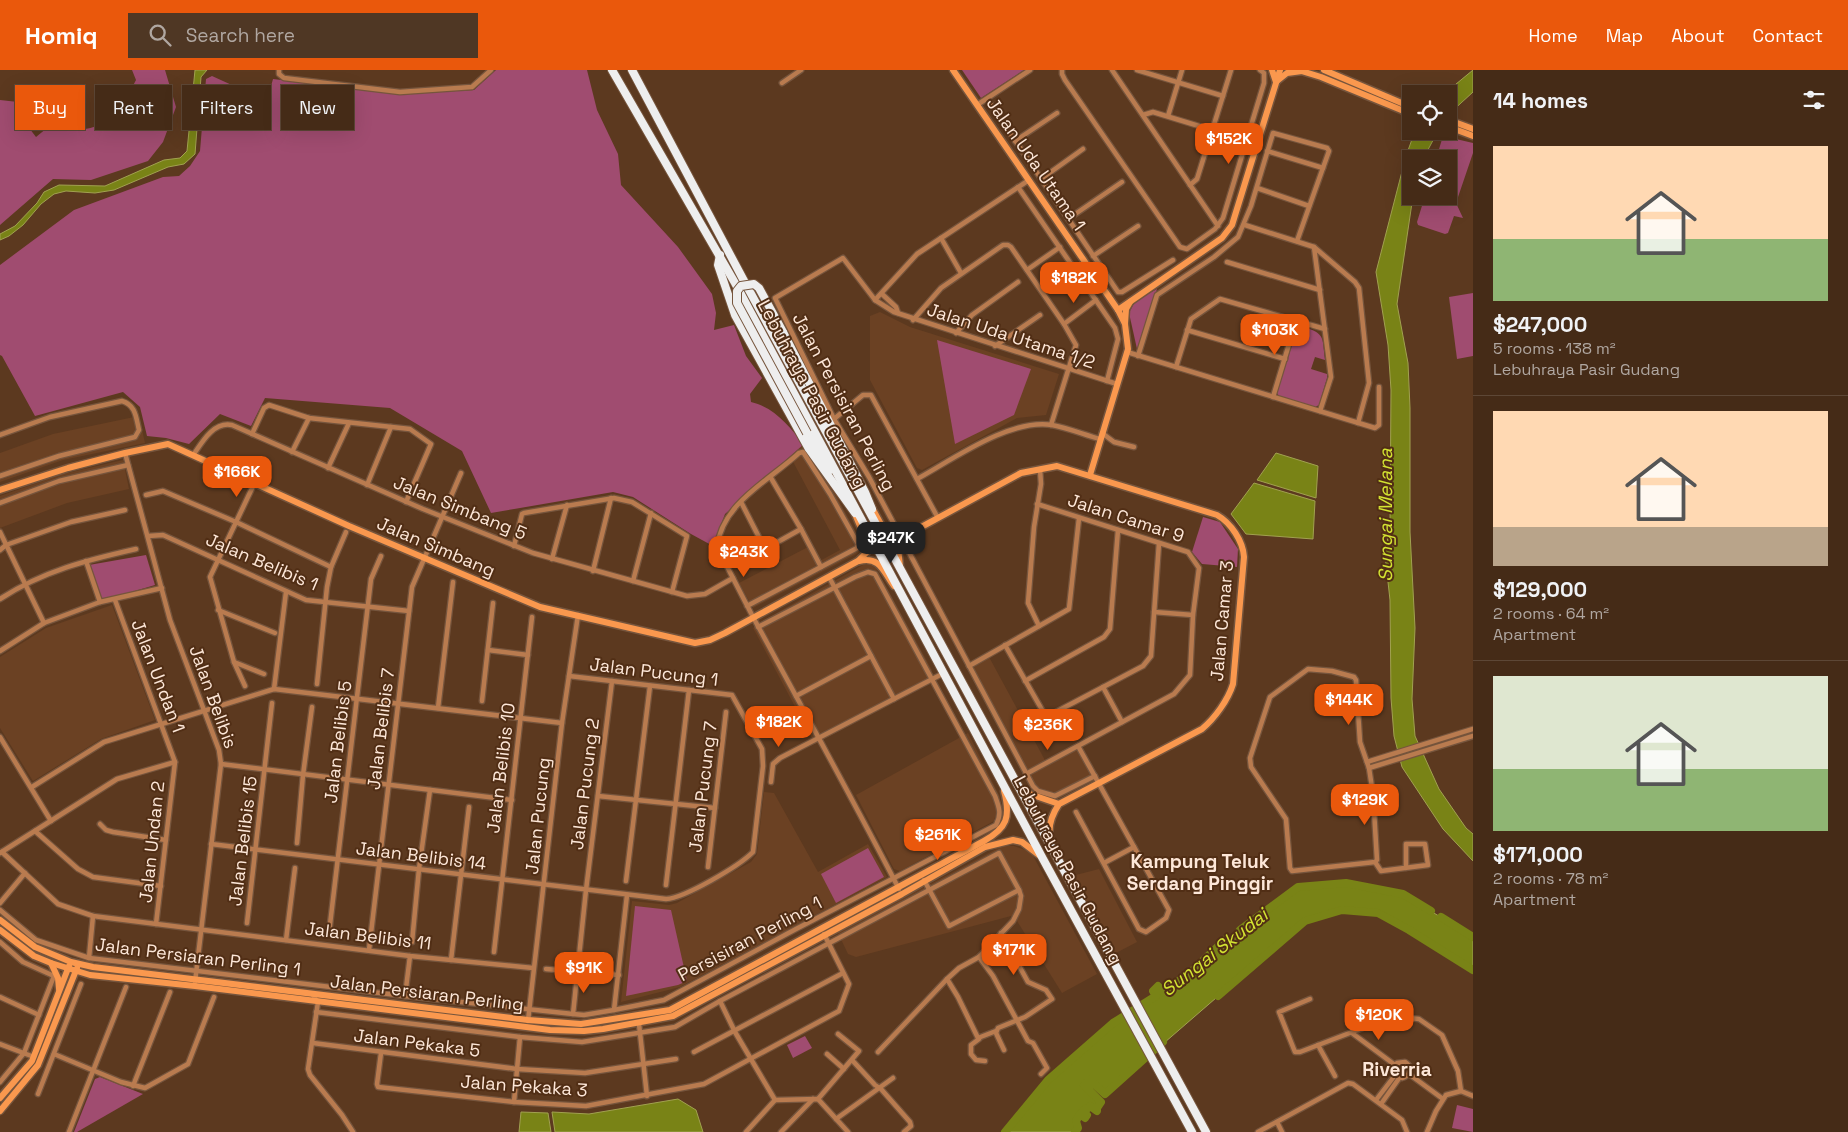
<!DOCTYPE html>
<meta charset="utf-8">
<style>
:root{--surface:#452b17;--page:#4f3724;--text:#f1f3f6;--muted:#b0a7a1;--line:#5d4736;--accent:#ea580c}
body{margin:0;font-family:"Space Grotesk",sans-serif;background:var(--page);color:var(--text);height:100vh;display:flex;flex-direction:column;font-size:19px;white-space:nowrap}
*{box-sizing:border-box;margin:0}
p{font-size:16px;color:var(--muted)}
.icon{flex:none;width:28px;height:28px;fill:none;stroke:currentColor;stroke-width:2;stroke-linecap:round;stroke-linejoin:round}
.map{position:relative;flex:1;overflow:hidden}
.panel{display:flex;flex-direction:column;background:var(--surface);width:375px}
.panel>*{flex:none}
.banner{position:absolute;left:15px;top:15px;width:475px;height:45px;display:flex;gap:10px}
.controls{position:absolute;left:1402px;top:15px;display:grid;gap:10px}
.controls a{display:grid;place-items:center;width:55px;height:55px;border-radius:0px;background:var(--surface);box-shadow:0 5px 20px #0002,0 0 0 1px var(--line);font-size:25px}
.price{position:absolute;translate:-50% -42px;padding:0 11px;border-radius:10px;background:var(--accent);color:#fff;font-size:16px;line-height:32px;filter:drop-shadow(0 1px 2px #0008)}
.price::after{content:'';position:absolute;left:50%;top:30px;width:15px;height:11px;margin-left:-8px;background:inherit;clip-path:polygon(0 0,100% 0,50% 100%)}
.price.on{background:#222;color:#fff}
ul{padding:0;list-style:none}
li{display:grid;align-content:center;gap:10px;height:265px;padding:0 20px}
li+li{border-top:1px solid var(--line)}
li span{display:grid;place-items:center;height:155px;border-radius:0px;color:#555}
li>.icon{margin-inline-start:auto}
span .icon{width:90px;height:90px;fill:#fffc;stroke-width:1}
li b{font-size:21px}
h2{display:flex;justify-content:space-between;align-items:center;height:60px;padding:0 20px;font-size:21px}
.pill{padding:0 18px;border-radius:0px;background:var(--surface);box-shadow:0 5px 20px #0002,0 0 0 1px var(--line);font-size:18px;line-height:45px}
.pill.on{background:var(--accent);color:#fff}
header{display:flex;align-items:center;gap:30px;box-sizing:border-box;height:70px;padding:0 25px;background:var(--accent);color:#fff}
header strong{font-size:24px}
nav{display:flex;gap:28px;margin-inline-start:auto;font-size:18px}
.search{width:350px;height:45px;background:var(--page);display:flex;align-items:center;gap:12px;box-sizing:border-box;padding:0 18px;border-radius:0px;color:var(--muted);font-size:19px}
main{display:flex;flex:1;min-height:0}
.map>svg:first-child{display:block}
.built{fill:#6b4123}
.green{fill:#a04c70}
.water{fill:#798316;stroke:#a1a150}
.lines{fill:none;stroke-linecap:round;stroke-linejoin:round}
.river{stroke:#798316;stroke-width:8}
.street-casing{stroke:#76553d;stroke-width:7}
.secondary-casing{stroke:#76553d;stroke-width:9}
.highway-casing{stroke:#76553d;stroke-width:10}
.street{stroke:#b97b4f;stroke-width:4.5}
.secondary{stroke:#fa984e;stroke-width:6}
.highway{stroke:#eee;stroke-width:8}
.highway-bridge-casing{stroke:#76553d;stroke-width:10;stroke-linecap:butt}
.highway-bridge{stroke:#eee;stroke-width:8}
.labels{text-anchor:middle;stroke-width:4;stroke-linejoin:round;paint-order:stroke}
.street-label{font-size:18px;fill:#fde7d8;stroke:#512e15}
.water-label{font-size:19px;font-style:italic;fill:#d4e432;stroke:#512e15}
.neighbourhood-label{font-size:19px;font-weight:bold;fill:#fde7d8;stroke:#512e15}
</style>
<header>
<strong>Homiq</strong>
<div class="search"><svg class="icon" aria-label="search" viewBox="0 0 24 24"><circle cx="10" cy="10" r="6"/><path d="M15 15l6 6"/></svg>Search here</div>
<nav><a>Home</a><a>Map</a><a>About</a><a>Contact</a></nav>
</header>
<main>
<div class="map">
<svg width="1473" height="1062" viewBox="0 0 1473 1062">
<rect width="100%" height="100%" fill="#5c391f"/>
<g class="built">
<path d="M880,242L910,257L1059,304L1046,345L1017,348L922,400L917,398L870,310V246Z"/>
<path d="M139,346L145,373L63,390L0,412V383L53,364Z"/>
<path d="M804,374L834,421L862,474V481L753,538L739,513L808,477L816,493L840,480L790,386Z"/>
<path d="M123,390L129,419L67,433L0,458V426L63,404Z"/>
<path d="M863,495H871L876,498L932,600L927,613L815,674L753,558L764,550Z"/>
<path d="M112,535L155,650L101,669L33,711L0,658V587L46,558Z"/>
<path d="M989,587L1047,694L1078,678L1094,708L1058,727L1052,728L1037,722L968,598Z"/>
<path d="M968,663L1000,727L994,751L900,801L894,799L856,725Z"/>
<path d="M764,722L774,723L818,802L868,774L887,807L680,917L621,932L632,831L669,835L677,833L751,792L757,784Z"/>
<path d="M1002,776H1014L1031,782L1097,904L1062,923L1017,851L1011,846L856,887L848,884L838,863Z"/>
<path d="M1099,799L1137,872L1114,884L1072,806Z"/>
</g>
<g class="green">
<path d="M132,0H165L176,37L163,72L148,91L91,110L53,109L0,155V30L18,32L23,50L36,67L47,58C73,62 100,62 119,41C127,33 131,19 136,10Z"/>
<path d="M496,0H587L597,40L618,84L621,115L678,177L712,224L716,243L714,260L734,255L746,286L762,308L750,324L751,332C776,338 788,356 804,374L725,444L713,476L691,464L633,427L613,422L491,443L462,381L390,338L265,328L251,356L220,344L189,374L166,368L147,366L140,337L123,322L35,346L2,286L0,285V195L74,140L163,107L179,106L190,96L200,81L206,9L212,6L267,31L273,9L401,24L474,20Z"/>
<path d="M962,0H1024L981,28Z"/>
<path d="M1443,66L1473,73V83L1456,133L1463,148L1454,146L1448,163L1445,164L1418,155L1417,152L1425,126H1449V89H1436Z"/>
<path d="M1157,219L1137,279L1129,243L1135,231Z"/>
<path d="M1473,223V286L1457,289L1449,227Z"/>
<path d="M1301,256C1326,264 1322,266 1325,290L1315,287L1311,299L1327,304V308L1319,335L1315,337L1279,326L1277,323L1297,259Z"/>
<path d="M937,270L1031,299L1014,345L955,374Z"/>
<path d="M1203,447L1220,452L1238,479L1237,497L1202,494L1192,482Z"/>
<path d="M146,485L155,515L101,531L89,495Z"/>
<path d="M868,778L884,807L836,833L821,804Z"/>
<path d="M635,836L671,840L687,911L678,915L626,926Z"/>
<path d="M805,966L812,978L793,988L787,975Z"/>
<path d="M100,1007L143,1024L77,1062H74L95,1009Z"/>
<path d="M1457,1035L1473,1039V1062L1452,1058Z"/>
</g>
<g class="water">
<path d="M195,0H207L201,7L195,84L184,94L168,97L114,120L95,123L66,121L54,124L41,134L23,155L9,166L0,170V164L15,156L37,133L44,122L59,115L105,116L164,90L180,88L187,81Z"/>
<path d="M1473,0V22L1449,44V24H1444Z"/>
<path d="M1415,61H1438L1423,89H1411V126H1413L1397,234L1408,293L1410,338V462L1415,558L1412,629L1415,666L1439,719L1466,758L1473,764V791L1443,759L1402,697L1394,666L1391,628L1390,530L1385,485L1390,454L1391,320L1388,275L1376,202L1406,86Z"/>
<path d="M1276,383L1318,396L1316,428L1257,410Z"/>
<path d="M1254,413L1315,431L1313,469L1246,464L1231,444Z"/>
<path d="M1346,813L1403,824L1473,867V900C1437,877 1387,835 1342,840C1330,842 1317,848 1305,851L1105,1024L1090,1010L1085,1015L1101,1032L1097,1038V1041L1090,1036L1086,1040L1085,1039L1083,1042L1087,1045L1085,1048L1080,1045L1076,1051L1078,1058L1075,1062H1005L1048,1010L1113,953L1156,926L1153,921L1158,916L1163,922L1190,903L1220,874L1298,817Z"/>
<path d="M678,1029L696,1040L703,1062H555L552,1042L589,1044Z"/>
<path d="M521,1042L548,1043L551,1062H519Z"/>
</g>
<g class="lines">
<g class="river">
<path d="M1441,847L1473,867"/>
<path d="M1240,860L1298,817L1346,813L1403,824L1431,841"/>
<path d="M1218,926L1305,851L1342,840L1378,843L1409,860L1473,900"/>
<path d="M1005,1062L1048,1010L1113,953L1156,926L1153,921L1158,916L1163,922L1190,903L1226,869"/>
<path d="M1075,1062L1078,1058L1076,1051L1080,1044L1085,1048L1087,1045L1082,1042L1085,1039L1086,1040L1090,1036L1097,1041V1038L1101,1032L1084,1015L1090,1010L1105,1024L1163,972"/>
</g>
<defs>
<g id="street">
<path d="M279,0V4L284,8L400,22L472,17L491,0"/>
<path d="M1062,0V4L1065,10L1180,177L1187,179L1215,159L1223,148L1264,13V3L1260,0"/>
<path d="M1112,0L1218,156"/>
<path d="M1137,0L1223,26"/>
<path d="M782,13L801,0"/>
<path d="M987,29L1118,222H1122L1173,190"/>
<path d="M977,35L1030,0"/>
<path d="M1143,45L1153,42L1212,60"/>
<path d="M1168,46L1182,0"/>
<path d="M1015,71L1057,43"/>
<path d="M1267,81L1323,98"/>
<path d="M1041,109L1083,79"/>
<path d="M1190,115L1197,109L1231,0"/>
<path d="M1018,117L1115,258L1118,269L1107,311"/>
<path d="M1257,118L1309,136"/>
<path d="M1068,149L1122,112"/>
<path d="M1245,155L1314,177L1355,212L1359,218L1369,313L1358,353"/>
<path d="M941,168L961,203"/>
<path d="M1314,177L1331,307L1320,341"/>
<path d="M1093,186L1138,156"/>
<path d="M1227,192L1320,220"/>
<path d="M1027,200L1060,177"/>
<path d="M882,224L896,237L898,243"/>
<path d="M875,230L917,184L1029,110"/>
<path d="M913,250L941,218L1003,175H1008L1011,177L1064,254L1076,275L1051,355"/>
<path d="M1064,254L1096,230"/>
<path d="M1187,260L1285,289"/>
<path d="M956,263L972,245L1018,212"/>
<path d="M995,276L1040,245"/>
<path d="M1127,282L1375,358L1379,355V317"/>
<path d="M1138,286L1157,225L1214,187L1238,167L1251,136L1273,63L1327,78L1329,81L1297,171"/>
<path d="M1176,297L1191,249L1220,229L1325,259"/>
<path d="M1273,327L1296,251"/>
<path d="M834,349L863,325H871L938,448"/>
<path d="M1102,363L1114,372L1134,377"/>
<path d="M252,364L264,338L269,335L309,348L410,359L431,374L406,432"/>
<path d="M0,365L50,347L122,331C136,335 136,348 139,360L135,367L59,386L0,406"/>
<path d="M292,382L309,348"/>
<path d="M125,383L170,550L219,680L221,694L195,912"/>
<path d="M194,384C202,372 214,351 232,355L423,439L533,483L687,526L705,524L733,508"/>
<path d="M328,398L349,353"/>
<path d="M771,408L801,459L821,497"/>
<path d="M917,409C952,390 1010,348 1052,355C1068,358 1085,365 1100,369"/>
<path d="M367,415L391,357"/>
<path d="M146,425L163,421L236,452L331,497"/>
<path d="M741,432L765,479"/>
<path d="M0,433L59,411L128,395"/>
<path d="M0,462L44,553"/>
<path d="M148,466L163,465L306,530L409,541"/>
<path d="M514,476L522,444L524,443L614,428L632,432L687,466L672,522"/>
<path d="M0,480L6,475L71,452L125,440"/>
<path d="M552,489L567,435"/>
<path d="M86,491L100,532"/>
<path d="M740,493L801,459"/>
<path d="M593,501L611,428"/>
<path d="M829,507L894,629"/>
<path d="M633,511L651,443"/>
<path d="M0,529C43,501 87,490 136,479"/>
<path d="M115,530L175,692L156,854"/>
<path d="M747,536L857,478L858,474L830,424L803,382L799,383C770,410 722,433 717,477L753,547C802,637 852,728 899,819"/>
<path d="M218,540L275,563"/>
<path d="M1154,542L1193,545"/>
<path d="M1039,556L1028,533L1034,457L1041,414L1040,399"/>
<path d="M1005,575L1045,645H1050L1143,596L1151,586L1159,473"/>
<path d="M488,580L528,585"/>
<path d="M0,581L44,553L100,532L162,518"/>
<path d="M234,592L264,604"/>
<path d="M969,596L1069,539L1079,448"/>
<path d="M1025,611L1104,567L1110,559L1118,460"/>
<path d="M317,614L327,517L331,497L346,462"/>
<path d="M245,616L234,592L210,507L255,412"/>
<path d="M1103,617L1122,652"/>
<path d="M274,619L286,522"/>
<path d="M796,626L871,586"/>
<path d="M482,631L493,533"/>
<path d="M438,638L453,512"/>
<path d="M0,667L51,751"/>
<path d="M1367,692L1473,659"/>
<path d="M221,694L512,730"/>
<path d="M1369,698L1473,666"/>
<path d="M1026,704L1174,624L1190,605L1193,545L1199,498L1188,482L1037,434"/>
<path d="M1095,706L1055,726L1038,721L1033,716L869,407L834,349L775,228L843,188L875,230L894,242L1117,314"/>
<path d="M771,712L773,694L780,688L944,603"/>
<path d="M32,717L104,672L274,619L562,653"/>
<path d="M598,726L715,738"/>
<path d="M1076,742L1139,859L1146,862L1166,848L1169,840L1078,676"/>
<path d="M100,754L106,760L113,762L166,770"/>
<path d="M35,761L78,799L93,807L161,816"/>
<path d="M297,773L303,705L312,637"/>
<path d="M211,774L666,829C685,828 739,796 753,782L763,696L762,679L732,625L569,606"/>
<path d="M2,782L58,834L93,846L410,886L533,898"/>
<path d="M0,783L117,709L175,692"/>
<path d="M1375,792L1292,801L1290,798L1286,749L1251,697L1250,688L1270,627L1308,599L1332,601L1354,607L1356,610L1360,672L1369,698L1373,724L1377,790L1375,792L1381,801L1428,795L1425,774H1406V798"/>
<path d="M1104,793L1134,777"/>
<path d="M708,797L726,642"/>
<path d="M924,810L949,856L1019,820"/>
<path d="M626,811L650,616"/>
<path d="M666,815L689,620"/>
<path d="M0,833L25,803"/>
<path d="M0,840L36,870L89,888L405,926L573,944L584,945L614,940L664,930L796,859L996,755C1002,744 999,737 995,726L875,504L868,502L855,507L758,557"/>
<path d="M247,853L272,633"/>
<path d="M329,863L371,509L381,486"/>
<path d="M1001,863L1028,912L1046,920L1052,929L1025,947L998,958L996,963L1004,980"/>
<path d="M286,870L295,798"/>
<path d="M0,872L23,892L54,906L24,983L0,1012"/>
<path d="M412,872L419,799L430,720"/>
<path d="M369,880L412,517L461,403"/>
<path d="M494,882L532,547"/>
<path d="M979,887L993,906L1028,971L1033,973L1047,998L1041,1004"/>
<path d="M89,888L93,846"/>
<path d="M451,890L469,737"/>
<path d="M546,899L619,905"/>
<path d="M947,909L958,927L978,968L996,961"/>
<path d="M312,924L318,932L308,999L310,1005L342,1045L353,1062"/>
<path d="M405,926L410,886"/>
<path d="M0,927L39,945"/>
<path d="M1310,929L1279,942L1295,982H1300L1381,951L1399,947L1419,949L1442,965L1458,1001L1461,1021"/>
<path d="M720,931L735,962L775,1030"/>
<path d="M614,940L627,825"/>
<path d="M316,942L520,967L582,972L675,957L720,931L999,783L1019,820L1021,826L1019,839L1013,851L979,887L959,898L947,909L878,982"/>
<path d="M573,944L586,820L612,611"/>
<path d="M528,951L562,653L578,545"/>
<path d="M639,954L647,1026"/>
<path d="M1352,963L1395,995"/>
<path d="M979,969L971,975V984L976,990L985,991"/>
<path d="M313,973L517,999L585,1003L676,989"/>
<path d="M0,974L34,987"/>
<path d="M1318,975L1335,1006"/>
<path d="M694,982L843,903"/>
<path d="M381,983L377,1014L378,1017L514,1032L586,1036L704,1014L839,941L849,914L824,864"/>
<path d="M54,984L121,1012L145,1018L188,994L214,927"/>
<path d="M827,984L844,999"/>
<path d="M852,990L875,1015L881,1019L910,1052L911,1056L904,1062"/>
<path d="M1409,1004L1443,1029"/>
<path d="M133,1016L170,922"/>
<path d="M38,1024L81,914"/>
<path d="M818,1029L859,981L838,964"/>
<path d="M775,1030L818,1029L848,1062"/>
<path d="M1376,1030L1396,1004L1394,997L1397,993L1405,992C1413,997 1411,1005 1402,1008L1396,1004"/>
<path d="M514,1032L520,967"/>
<path d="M1381,1034L1400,1007"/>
<path d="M836,1049L893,1008"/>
<path d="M1277,1052L1282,1062"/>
<path d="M69,1062L126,917"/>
<path d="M746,1062L775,1030"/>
<path d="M781,1062L813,1029"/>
<path d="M1258,1062L1348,1013L1353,1014L1402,1050L1407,1062"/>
<path d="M1427,1062L1436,1041L1446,1025L1461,1021L1473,1026"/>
</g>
<g id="secondary">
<path d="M953,0L1118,240L1125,254L1128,279L1090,405"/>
<path d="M1272,0L1276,12"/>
<path d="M1298,0L1321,7L1411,44"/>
<path d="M1324,0L1411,37"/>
<path d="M1277,11L1287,3L1302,1"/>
<path d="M1449,50L1473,59"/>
<path d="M1449,57L1473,66"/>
<path d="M1118,240L1222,168L1232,155L1280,0"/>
<path d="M1125,253L1126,239L1130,232"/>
<path d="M0,420L68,398L125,383L168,374L349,456L540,537L695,573L710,570L725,563L858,491L867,482L869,477L855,444"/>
<path d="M871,436L888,467L890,469L901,468L1021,403L1057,396L1217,445C1231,453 1243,471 1244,487L1233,614C1228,630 1215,648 1202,659L1059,734C1051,746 1047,759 1051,772"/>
<path d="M859,491C880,486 883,501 894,516"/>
<path d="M900,496L898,478L901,468"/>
<path d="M1021,721L1059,734"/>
<path d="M0,850L35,877L71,892L93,897L528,950L581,954L670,940L984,771C1007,758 1011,747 1004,721"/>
<path d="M0,860L34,886L51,893L90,905L195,916L550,960L584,961L603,959L673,946L902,824L985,777L1013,770L1022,772L1039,785"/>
<path d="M51,893L58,908L59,919"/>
<path d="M0,1028L32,991L69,896"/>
<path d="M0,1041L38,995L77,898"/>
</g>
<g id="highway">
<path d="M612,0L735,213L1043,789L1192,1062"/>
<path d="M632,0L743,209L1206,1062"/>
<path d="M720,185L718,195L735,245L809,379L855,443"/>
<path d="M783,262L865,422L872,439"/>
<path d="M807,363L830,400"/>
</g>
</defs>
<use href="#street" class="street-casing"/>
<use href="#secondary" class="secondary-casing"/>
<use href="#highway" class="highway-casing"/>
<use href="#street" class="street"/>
<use href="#secondary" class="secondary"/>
<use href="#highway" class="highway"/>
<defs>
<path id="highway-bridge" d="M783,262L759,218L754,214L741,216L737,221V233L807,363"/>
</defs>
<use href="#highway-bridge" class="highway-bridge-casing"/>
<use href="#highway-bridge" class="highway-bridge"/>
</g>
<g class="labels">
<g class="street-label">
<text transform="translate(1036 94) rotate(55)" y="6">Jalan Uda Utama 1</text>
<text transform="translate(1011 266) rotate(18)" y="6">Jalan Uda Utama 1/2</text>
<text transform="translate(812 324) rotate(62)" y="6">Lebuhraya Pasir Gudang</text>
<text transform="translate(844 332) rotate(62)" y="6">Jalan Persisiran Perling</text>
<text transform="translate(460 438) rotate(22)" y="6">Jalan Simbang 5</text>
<text transform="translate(1126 448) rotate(18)" y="6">Jalan Camar 9</text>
<text transform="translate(436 477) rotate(23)" y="6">Jalan Simbang</text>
<text transform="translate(262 492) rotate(23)" y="6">Jalan Belibis 1</text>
<text transform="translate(1222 551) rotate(-85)" y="6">Jalan Camar 3</text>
<text transform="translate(654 602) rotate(7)" y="6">Jalan Pucung 1</text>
<text transform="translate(158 606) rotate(69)" y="6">Jalan Undan 1</text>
<text transform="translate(213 627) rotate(70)" y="6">Jalan Belibis</text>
<text transform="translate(381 659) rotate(-83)" y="6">Jalan Belibis 7</text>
<text transform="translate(338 672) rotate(-83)" y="6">Jalan Belibis 5</text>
<text transform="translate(501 698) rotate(-83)" y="6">Jalan Belibis 10</text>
<text transform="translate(585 714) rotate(-83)" y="6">Jalan Pucung 2</text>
<text transform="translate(703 717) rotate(-83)" y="6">Jalan Pucung 7</text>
<text transform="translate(538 746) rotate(-84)" y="6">Jalan Pucung</text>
<text transform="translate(243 771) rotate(-83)" y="6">Jalan Belibis 15</text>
<text transform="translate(152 772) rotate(-84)" y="6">Jalan Undan 2</text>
<text transform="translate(421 786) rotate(7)" y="6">Jalan Belibis 14</text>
<text transform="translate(1068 800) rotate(62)" y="6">Lebuhraya Pasir Gudang</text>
<text transform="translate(368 866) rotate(7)" y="6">Jalan Belibis 11</text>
<text transform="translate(750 869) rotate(-28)" y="6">Persisiran Perling 1</text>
<text transform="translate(198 887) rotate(7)" y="6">Jalan Persiaran Perling 1</text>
<text transform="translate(427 923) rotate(7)" y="6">Jalan Persiaran Perling</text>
<text transform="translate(417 973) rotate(7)" y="6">Jalan Pekaka 5</text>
<text transform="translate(524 1016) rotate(4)" y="6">Jalan Pekaka 3</text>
</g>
<g class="water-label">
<text transform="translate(1385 445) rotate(-90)" y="7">Sungai Melana</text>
<text transform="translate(1214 882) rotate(-38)" y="7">Sungai Skudai</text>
</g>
<g class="neighbourhood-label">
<text x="1200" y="798">Kampung Teluk<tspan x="1200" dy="22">Serdang Pinggir</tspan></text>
<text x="1397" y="1006">Riverria</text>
</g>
</g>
</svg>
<div class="controls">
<a><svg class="icon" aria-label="locate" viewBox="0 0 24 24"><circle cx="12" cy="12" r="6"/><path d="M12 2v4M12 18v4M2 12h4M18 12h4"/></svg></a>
<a><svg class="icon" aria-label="layers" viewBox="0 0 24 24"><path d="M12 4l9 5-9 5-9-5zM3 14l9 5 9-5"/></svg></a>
</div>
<b class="price" style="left:1229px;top:95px">$152K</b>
<b class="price" style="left:1074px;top:234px">$182K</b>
<b class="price" style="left:1275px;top:286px">$103K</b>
<b class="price" style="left:237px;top:428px">$166K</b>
<b class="price on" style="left:891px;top:494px">$247K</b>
<b class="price" style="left:744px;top:508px">$243K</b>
<b class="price" style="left:1349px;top:656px">$144K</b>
<b class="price" style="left:779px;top:678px">$182K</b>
<b class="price" style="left:1048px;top:681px">$236K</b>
<b class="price" style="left:1365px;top:756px">$129K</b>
<b class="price" style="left:938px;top:791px">$261K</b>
<b class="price" style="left:1014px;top:906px">$171K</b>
<b class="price" style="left:584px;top:924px">$91K</b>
<b class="price" style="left:1379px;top:971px">$120K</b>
<div class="banner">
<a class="pill on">Buy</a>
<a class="pill">Rent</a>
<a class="pill">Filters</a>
<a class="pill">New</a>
</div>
</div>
<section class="panel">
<h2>14 homes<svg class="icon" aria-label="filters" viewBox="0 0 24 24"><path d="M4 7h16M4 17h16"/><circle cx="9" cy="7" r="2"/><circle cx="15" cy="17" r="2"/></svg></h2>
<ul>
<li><span style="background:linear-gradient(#ffd9b3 60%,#8fb573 0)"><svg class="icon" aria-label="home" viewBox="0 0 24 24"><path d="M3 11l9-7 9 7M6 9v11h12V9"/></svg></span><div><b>$247,000</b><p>5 rooms · 138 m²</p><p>Lebuhraya Pasir Gudang</p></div></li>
<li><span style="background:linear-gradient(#ffd9b3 75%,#b9a48a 0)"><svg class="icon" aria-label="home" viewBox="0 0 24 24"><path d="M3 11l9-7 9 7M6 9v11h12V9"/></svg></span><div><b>$129,000</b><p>2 rooms · 64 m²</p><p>Apartment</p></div></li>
<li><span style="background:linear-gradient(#dfe7d0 60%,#8fb573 0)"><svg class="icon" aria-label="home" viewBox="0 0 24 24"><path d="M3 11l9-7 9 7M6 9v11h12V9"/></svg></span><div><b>$171,000</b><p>2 rooms · 78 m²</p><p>Apartment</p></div></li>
</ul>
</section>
</main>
